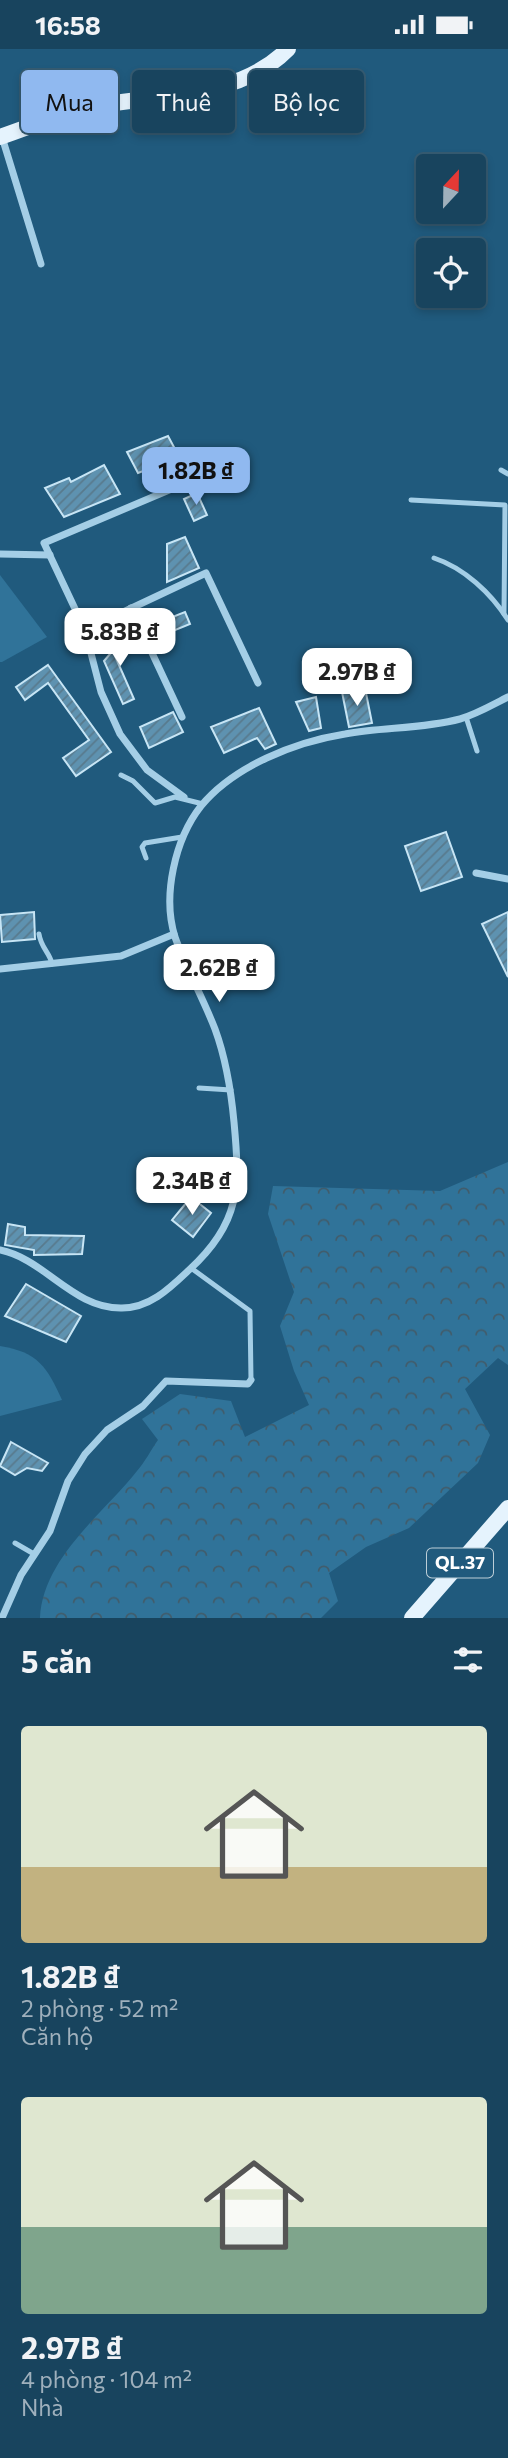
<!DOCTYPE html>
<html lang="vi">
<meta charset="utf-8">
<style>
:root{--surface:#18445e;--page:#254e67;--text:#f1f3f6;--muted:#9fb0bc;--line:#365c73;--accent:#90b9f0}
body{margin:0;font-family:Commissioner,sans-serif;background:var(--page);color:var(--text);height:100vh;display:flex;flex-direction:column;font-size:26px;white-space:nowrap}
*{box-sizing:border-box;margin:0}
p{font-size:23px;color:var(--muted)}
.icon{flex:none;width:38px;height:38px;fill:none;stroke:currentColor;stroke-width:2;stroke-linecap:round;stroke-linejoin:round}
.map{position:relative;height:1569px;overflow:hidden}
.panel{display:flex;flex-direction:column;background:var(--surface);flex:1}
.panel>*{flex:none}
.banner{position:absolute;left:21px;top:21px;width:467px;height:63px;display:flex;gap:14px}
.needle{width:46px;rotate:22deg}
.controls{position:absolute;left:416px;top:105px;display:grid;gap:14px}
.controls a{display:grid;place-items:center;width:70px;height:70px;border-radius:7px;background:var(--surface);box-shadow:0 4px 10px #0003,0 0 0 2px var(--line);font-size:35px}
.price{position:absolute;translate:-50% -60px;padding:0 16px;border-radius:14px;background:#fff;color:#222;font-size:23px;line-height:46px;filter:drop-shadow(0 2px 4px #0008)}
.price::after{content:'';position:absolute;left:50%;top:42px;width:21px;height:16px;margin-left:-10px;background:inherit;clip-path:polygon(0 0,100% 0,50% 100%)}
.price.current{background:var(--accent);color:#111}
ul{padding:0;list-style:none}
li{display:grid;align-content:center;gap:14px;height:371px;padding:0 21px}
li span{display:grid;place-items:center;height:217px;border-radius:7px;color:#555}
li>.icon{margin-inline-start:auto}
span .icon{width:126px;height:126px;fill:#fffc;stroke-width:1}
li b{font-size:30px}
h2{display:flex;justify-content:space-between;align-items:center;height:84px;padding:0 21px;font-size:30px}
.tag{padding:0 24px;border-radius:7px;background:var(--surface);box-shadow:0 4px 10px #0003,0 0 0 2px var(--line);font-size:24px;line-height:63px}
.tag.current{background:var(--accent);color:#111}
.status{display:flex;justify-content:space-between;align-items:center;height:49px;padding:0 35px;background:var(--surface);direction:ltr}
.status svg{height:19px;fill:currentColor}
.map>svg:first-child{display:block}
.green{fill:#307399}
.forest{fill:url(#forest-crowns)}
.building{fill:url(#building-hatch);stroke:#c7e5f5;stroke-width:2}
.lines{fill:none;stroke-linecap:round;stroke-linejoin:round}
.lane{stroke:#a4cee6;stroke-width:5}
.street{stroke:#a4cee6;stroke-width:7}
.primary{stroke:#e5f3fd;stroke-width:16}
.labels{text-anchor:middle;stroke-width:6;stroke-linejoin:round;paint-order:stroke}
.shield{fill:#205a7d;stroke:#bcced8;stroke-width:2}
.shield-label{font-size:18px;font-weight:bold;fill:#fff}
</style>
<div class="status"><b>16:58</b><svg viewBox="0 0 49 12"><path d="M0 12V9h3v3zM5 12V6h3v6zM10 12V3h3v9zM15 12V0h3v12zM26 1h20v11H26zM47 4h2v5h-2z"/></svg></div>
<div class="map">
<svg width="508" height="1569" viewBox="0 0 508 1569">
<defs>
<pattern id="forest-crowns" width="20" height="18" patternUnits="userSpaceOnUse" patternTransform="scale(1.75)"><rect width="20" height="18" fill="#307399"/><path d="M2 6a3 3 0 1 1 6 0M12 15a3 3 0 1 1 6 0" fill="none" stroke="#415c6b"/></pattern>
<pattern id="building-hatch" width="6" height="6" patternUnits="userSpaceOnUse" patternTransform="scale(1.75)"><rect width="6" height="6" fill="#5e92b0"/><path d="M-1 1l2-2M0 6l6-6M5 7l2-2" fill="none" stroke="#587a8d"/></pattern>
</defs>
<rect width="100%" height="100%" fill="#205a7d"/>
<g class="green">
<path d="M0,526L47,588L2,613H0Z"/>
<path d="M0,1297C38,1303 47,1318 62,1351L0,1367Z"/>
</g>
<path class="forest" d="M508,1113V1316L498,1309L465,1340L490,1386L478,1414L409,1479L366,1498L329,1524L338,1552L321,1569H40C43,1509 103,1465 137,1422C145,1413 151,1401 158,1391L142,1370L180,1345L231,1352L245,1388L309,1356L294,1322L280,1277L294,1243L268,1165L273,1137L440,1142Z"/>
<g class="building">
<path d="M168,387L183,415L172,423L165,414L138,424L127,403Z"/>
<path d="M104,416L120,445L64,468L45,439L69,429L71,433Z"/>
<path d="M197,444L207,466L194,472L184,450Z"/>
<path d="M185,488L199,519L167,533V495Z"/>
<path d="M185,563L190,575L163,586L157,574Z"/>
<path d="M133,587L138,598L115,607L134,650L123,655L104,612L110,605L107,598Z"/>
<path d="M48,616L111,703L76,727L63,709L89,691L48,634L25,651L16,638Z"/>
<path d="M365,639L372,674L349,678L342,643Z"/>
<path d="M316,648L321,679L309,682L296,653Z"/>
<path d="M259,659L276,695L265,700L257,689L224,704L211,678Z"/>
<path d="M173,663L183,683L149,699L140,678Z"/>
<path d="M446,783L462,828L421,842L405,797Z"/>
<path d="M34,863L35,890L2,893L0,866Z"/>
<path d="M508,863V928L482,875Z"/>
<path d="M191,1148L211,1164L193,1188L172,1171Z"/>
<path d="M8,1175L25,1178V1186L84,1187L82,1205L34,1206V1201L5,1196Z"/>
<path d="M26,1235L81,1267L66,1293L5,1267Z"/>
<path d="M11,1393L48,1414L42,1422L27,1419L15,1426L0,1417Z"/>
</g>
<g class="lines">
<g class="lane">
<path d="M501,421L508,425"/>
<path d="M411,451L505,456L504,565"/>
<path d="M434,509C464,519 491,544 508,571"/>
<path d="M466,668L477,702"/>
<path d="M121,726L133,732L155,754L175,748L203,755"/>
<path d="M146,809L142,798L145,794L182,788"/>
<path d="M39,885C41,899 50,904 52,915"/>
<path d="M199,1039L231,1041"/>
<path d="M191,1219L250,1262L251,1331"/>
<path d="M15,1494L34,1505"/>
</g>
<g class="street">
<path d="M2,88L41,215"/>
<path d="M0,505L50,506"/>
<path d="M131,559L182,668"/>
<path d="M85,581L206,524L258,634"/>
<path d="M184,748L147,721L120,685L101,643L85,581L44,494L207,425"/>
<path d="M476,824L508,830"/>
<path d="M0,920L121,907L174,885"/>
<path d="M0,1201C45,1210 73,1260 122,1259C150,1259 170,1239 189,1221C241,1174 240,1137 234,1073C231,1041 226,1010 215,980C203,949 186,919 175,888C162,847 175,790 201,757C234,717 295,693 345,685C382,678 423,680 460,670C477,665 492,656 508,648"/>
<path d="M2,1569L21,1526L50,1482L68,1432L85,1405L107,1381L143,1357L166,1332L248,1335L251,1331"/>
</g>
<g class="primary">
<path d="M0,88C30,78 61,64 92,58C158,44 238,51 288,0"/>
<path d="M412,1569L508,1459"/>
</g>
</g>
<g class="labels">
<rect class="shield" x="427" y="1499.5" width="66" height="29" rx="5"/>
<g class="shield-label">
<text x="460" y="1520">QL.37</text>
</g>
</g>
</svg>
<div class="controls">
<a><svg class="needle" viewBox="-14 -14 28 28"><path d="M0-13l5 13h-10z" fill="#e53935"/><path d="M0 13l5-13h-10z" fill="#9fb0bc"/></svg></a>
<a><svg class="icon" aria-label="locate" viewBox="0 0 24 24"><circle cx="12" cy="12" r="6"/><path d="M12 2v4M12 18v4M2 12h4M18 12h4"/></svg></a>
</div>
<b class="price current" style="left:196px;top:458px">1.82B ₫</b>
<b class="price" style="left:120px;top:619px">5.83B ₫</b>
<b class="price" style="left:357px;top:659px">2.97B ₫</b>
<b class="price" style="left:219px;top:955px">2.62B ₫</b>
<b class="price" style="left:192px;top:1168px">2.34B ₫</b>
<div class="banner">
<a class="tag current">Mua</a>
<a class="tag">Thuê</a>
<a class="tag">Bộ lọc</a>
</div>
</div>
<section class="panel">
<h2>5 căn<svg class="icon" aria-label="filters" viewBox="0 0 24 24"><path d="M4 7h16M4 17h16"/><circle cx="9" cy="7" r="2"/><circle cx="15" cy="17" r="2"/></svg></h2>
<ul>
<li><span style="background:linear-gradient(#dfe7d0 65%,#c2b280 0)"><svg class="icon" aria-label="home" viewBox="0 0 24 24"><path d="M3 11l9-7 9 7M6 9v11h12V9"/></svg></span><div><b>1.82B ₫</b><p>2 phòng · 52 m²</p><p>Căn hộ</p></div></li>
<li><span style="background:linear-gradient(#dfe7d0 60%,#7fa58c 0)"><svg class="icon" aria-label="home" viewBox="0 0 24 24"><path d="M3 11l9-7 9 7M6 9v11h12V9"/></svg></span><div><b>2.97B ₫</b><p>4 phòng · 104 m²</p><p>Nhà</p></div></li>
</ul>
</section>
